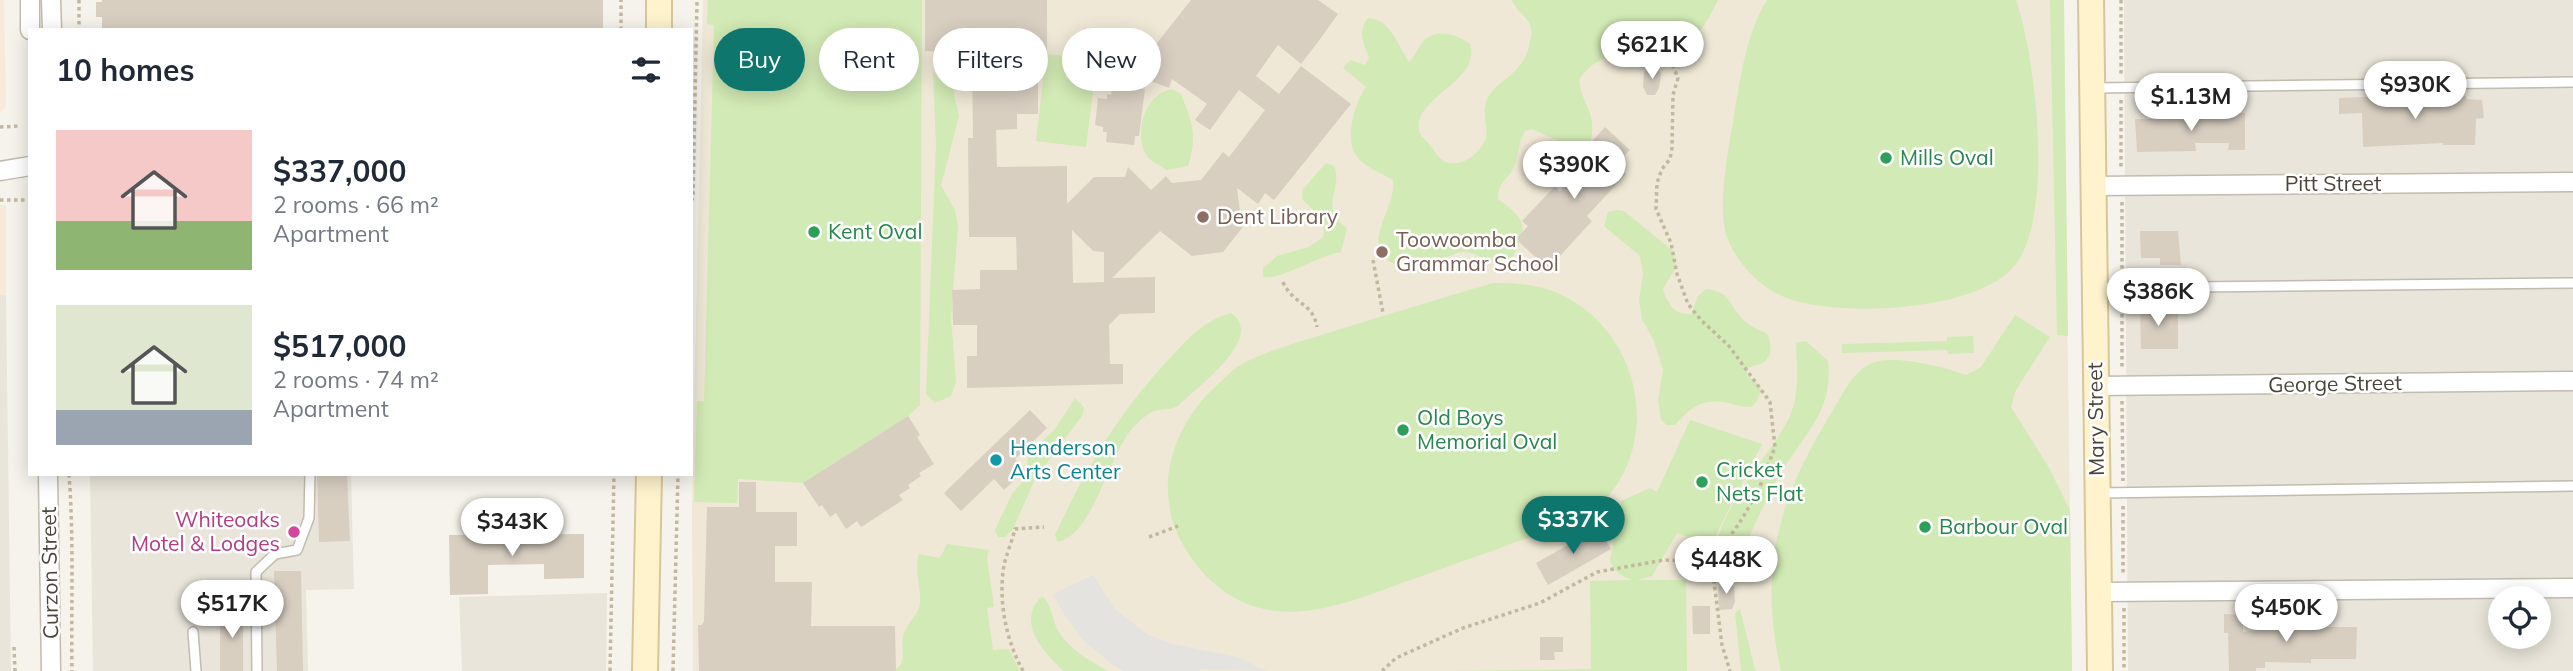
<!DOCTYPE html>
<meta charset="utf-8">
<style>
:root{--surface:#fff;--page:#f6f6f7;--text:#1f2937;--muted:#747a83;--accent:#0f766e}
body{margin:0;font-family:Mulish,sans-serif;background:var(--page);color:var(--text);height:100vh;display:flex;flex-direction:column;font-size:26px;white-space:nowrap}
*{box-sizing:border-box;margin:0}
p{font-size:23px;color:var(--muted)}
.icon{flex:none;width:38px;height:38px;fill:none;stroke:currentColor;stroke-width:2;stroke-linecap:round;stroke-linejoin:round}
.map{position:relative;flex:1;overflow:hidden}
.drawer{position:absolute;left:28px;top:28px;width:665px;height:448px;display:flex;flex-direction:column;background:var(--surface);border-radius:0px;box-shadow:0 4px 18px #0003}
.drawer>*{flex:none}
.hud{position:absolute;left:714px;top:28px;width:665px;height:63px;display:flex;gap:14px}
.fabs{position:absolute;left:2488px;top:586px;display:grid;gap:14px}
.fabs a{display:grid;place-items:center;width:63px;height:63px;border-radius:50%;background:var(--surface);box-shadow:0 4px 18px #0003;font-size:35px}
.price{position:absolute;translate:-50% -60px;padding:0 16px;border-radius:24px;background:#fff;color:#222;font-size:23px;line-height:46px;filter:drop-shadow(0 2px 4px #0008)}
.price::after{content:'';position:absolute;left:50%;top:42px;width:21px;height:16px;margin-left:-10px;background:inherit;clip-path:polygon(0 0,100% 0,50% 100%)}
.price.active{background:var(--accent);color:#fff}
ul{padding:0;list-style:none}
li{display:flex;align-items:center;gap:21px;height:175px;padding:0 28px}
li span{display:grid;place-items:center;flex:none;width:196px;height:140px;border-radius:0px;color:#555}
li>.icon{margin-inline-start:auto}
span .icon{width:84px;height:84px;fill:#fffc;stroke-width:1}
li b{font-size:30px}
h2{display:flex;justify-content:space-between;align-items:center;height:84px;padding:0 28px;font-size:30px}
.pill{padding:0 24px;border-radius:32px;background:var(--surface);box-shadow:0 4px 18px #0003;font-size:24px;line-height:63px}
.pill.active{background:var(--accent);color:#fff}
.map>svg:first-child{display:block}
.residential{fill:#eae5da;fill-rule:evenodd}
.commercial{fill:#f7ead8}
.education{fill:#efe8d6}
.green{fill:#d2eab5}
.parking{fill:#e5e3e0}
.building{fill:#d8cfc1;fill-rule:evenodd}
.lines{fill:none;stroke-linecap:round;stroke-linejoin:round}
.lane-casing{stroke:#c2bbae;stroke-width:12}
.street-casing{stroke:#c2bbae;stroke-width:21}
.secondary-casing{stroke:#d6c79b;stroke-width:28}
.path{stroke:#c4b79f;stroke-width:3.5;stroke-dasharray:3.5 3.5;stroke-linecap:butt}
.lane{stroke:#fff;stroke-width:9}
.street{stroke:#fff;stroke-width:18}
.secondary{stroke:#fff3cd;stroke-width:24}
.leisure-dot{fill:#2e9e5b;stroke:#fff;stroke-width:2.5}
.education-dot{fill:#8d6e63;stroke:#fff;stroke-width:2.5}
.culture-dot{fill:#0f9aa8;stroke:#fff;stroke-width:2.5}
.hotel-dot{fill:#d1479c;stroke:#fff;stroke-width:2.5}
.labels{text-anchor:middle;stroke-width:5;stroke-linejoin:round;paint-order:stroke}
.leisure-label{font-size:21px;fill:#27864d;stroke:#fff;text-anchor:start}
.street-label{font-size:21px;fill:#4b4439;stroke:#fff}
.education-label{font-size:21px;fill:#785e54;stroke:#fff;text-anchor:start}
.culture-label{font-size:21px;fill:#0d838f;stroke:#fff;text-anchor:start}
.hotel-label{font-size:21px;fill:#b23c85;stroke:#fff;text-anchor:end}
</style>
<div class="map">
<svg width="2573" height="671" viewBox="0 0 2573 671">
<rect width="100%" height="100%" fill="#f6f3ec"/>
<g class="residential">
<path d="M2124,0H2573V671H2128ZM2501,598H2539V637H2501Z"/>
<path d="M0,295H6L11,671H0Z"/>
<path d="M90,474H351L354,589L306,590L308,671H93Z"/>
<path d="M607,593L606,671H462L459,597Z"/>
</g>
<g class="commercial">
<path d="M0,0H4L6,107L0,112Z"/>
<rect x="0" y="205" width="6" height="90"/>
</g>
<path class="education" d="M703,0H2063L2072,671H693L692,505Z"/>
<g class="green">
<path d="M708,0H922L920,405L908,416L803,483L738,479L737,503L694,502L697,401H704L714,25L707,24Z"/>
<path d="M1512,0H1718C1712,12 1704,28 1694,37C1690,41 1684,42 1679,44C1643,59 1604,42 1579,80C1583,110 1599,111 1589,148L1581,151L1532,129L1525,131C1518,144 1519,151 1515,164C1510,180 1498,179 1498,199C1526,219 1530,227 1511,259C1488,268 1483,253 1464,252C1456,252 1450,256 1443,259C1419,271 1402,271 1381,256C1370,230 1396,207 1393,180C1364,164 1346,160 1352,123C1355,108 1358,100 1366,87L1343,68L1351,60L1365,65L1369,58C1364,44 1357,31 1368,18C1392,20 1397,45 1409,62C1415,56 1417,50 1422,43C1434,27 1457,34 1470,44C1482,82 1412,97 1419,131C1420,136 1425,139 1428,143C1434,149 1438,159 1446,162C1461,168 1479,154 1485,141C1488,134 1486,127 1485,120C1481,85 1509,84 1523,61C1527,55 1529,48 1530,41C1532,36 1532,30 1530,25C1526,15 1515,10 1512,0Z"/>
<path d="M1767,0H2016C2036,58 2054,214 2016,264C1980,312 1842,317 1789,299C1762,290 1737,264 1727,237C1717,211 1728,150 1733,122C1740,81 1745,36 1767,0Z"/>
<path d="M2050,0H2064L2068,336L2057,335Z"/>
<path d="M1046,54L1097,60L1086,147L1036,141Z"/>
<path d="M933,72L953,89L959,116L941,185L955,211L958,226L951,318L956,381L951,396L935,403L926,394L936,145Z"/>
<path d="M1172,89L1181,94C1192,122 1198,136 1188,166L1167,170C1159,165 1149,161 1145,153C1134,130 1146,93 1172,89Z"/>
<path d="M1326,163L1334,166C1344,190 1317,206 1347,228L1341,252C1318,256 1281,280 1263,277V268L1277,256L1309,247L1323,237C1327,219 1314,211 1302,199L1303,189Z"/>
<path d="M1617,210L1624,211L1673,251L1676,267L1663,289C1668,304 1674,315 1691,314L1698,296L1706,289C1733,291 1729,309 1747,323C1762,335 1773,327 1770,355L1763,363L1747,368V376L1756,382L1761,389L1757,401L1751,407C1743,407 1736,405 1729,403C1702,398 1692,406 1675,425H1667L1661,420L1658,400L1663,370L1654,341L1642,319L1639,300L1643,274L1640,256L1604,226L1608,212Z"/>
<path d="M1493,283C1521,283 1547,285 1571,300C1642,341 1661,444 1601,504C1593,511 1583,516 1574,522C1522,540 1471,558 1419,577C1374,592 1325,616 1276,611C1233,607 1197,575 1179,537C1153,483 1175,423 1217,385C1224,379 1230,372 1237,367C1266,350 1300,342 1331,332C1385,315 1439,299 1493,283Z"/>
<path d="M1231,313C1267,337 1195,389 1178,406C1169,411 1160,408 1152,412C1145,415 1135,425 1131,430C1108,458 1093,534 1058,542L1055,535C1088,465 1118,413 1172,356C1192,335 1202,322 1231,313Z"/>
<path d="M2015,315L2050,337L2016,390L2011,407L2048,466L2070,510L2072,671H1781C1758,569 1778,499 1832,412C1843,394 1852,372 1872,363C1894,354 1945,367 1966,375L1981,367Z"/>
<path d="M1973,336L1974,353L1948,354L1947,350L1842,353V344L1947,341V337Z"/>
<path d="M1806,341L1828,361C1834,414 1801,436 1778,478C1762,507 1749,537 1736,567L1728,574L1720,571C1697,531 1773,453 1789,418C1800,395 1797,368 1796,343Z"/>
<path d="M1075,398L1084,407L1082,416L1035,479L1013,529L1005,537H998L995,530L1012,494L1024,480L1029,454L1055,429Z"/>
<path d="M1690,420L1762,444L1711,545L1677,533L1652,576L1637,580H1686L1687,671H1452L1591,669L1590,581L1632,580C1621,576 1614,572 1610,560L1621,501L1650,488L1657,492Z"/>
<path d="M947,544L989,550L987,558L994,607L987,608L993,650L1009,649L1020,671H894C909,660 900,651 903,637C905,624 919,615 920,603C921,585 914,571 919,554L940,558Z"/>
<path d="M1042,596C1053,605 1051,620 1059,632C1071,651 1089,660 1108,671H1064C1044,653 1015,622 1042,596Z"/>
<path d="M1740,609L1754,666L1756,671H1741L1735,613Z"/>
</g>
<g class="parking">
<path d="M2146,91H2191V112L2148,113Z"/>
<path d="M1093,575L1115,609L1148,635L1176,645L1238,657L1266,671L1200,669L1199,671H1123L1109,662L1082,639L1061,609L1053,594Z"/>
</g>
<g class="building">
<path d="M102,0H603V30H102V17H96V2H102Z"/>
<path d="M925,0H1047V52H1038V114H1017V129L996,130L997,167L1067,166V204L1094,177H1125L1128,167L1151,190L1166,176L1172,183L1201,180L1223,152L1229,157L1265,110L1239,90L1210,130L1195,120L1207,104L1172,79L1169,88L1140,77L1149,53L1191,0H1318L1338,14L1318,42L1301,64L1278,45L1256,76L1279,94L1301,66L1351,104L1274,200L1265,193L1258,204L1237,188L1242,228L1223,252L1192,256L1160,231L1112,278L1155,277V313L1120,314L1109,325L1110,364H1123V384L967,388V356H977V325H953L952,290L980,289V270H1017L1016,237H969L968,138H973L972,52L925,51ZM1072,230L1093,251L1104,252V282L1073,283Z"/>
<path d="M1649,66L1657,67L1661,74L1659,88L1655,95H1647L1643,87L1644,73Z"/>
<path d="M1113,85L1145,89L1139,136H1135L1134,145L1106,142L1107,132H1103V127L1095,125L1098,98L1107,99V94L1111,95Z"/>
<path d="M2395,96V106L2444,103V97L2466,96V99L2482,100L2484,118L2476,119L2475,145H2443V143L2363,147L2362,113L2339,114V98Z"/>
<path d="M2245,113V150H2228L2229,143H2195L2196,151L2137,152L2135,119H2198V114Z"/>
<path d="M1605,127L1630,150L1615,165L1626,174L1587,216L1592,221L1548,269L1516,239L1528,226L1522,221L1555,186L1560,192L1591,158L1583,151Z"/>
<path d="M2140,231H2178L2181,265H2160V258H2141Z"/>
<path d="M2140,305H2167L2169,314H2178V349H2141Z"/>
<path d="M1030,410L1047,428L1015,459L1025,470L1004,490L994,479L961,511L944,493Z"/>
<path d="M908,416L920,435L917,437L934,464L919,473L921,476L908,485L910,488L899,495L903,500L861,527L857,521L846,529L836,513L830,517L822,505L819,507L803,483Z"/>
<path d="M317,474H347L350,541L319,542Z"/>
<path d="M739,482H756V512H797V546H775V582H812L811,626H895L896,671H699L698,625H702L704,621L707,507H739Z"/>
<path d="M1598,528L1611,549L1548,585L1536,563Z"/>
<path d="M584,534V578L544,579V564L488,565V594L450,595L449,535Z"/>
<path d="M274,571H301L303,671H277Z"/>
<path d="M1729,581L1734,587L1735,602L1732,609L1719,610L1718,589L1721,582Z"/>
<path d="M1692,606H1710V634H1693Z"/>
<rect x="220" y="610" width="23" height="61"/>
<path d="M2224,614L2243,615V632L2272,628L2271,624H2311V627H2357L2356,659H2311V663L2265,662V668H2256V671H2229L2228,633H2224Z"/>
<path d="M1540,637H1563V652H1554L1555,660H1540Z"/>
</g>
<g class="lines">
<defs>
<g id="lane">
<path d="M2095,88L2573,82"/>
<path d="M2097,288L2573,283"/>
<path d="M2099,493L2573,486"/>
<path d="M193,632L196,671"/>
<path d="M257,671L256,572L275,554L297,550L309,518L310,474"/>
</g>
<g id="street">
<path d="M30,0V30"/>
<path d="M51,0L52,30"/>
<path d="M0,171L30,166"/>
<path d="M2093,186L2573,182"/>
<path d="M2096,386L2573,381"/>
<path d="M48,474L51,671"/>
<path d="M2099,592L2573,588"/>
</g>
<g id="secondary">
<path d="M2091,0L2100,671"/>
<path d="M659,30V0"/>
<path d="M645,671L649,474"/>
</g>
</defs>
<use href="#lane" class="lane-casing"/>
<use href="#street" class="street-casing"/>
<use href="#secondary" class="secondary-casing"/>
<g class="path">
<path d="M79,0V30"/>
<path d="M2121,0V75"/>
<path d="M621,30V0"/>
<path d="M1667,52L1678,78L1673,95L1672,148L1670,159L1662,169L1657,183L1656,209L1671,243L1677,274L1688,304L1701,320L1729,346L1770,402L1775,447L1759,489L1742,519L1726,542L1695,561"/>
<path d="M2121,100V169"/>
<path d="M0,127L20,126"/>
<path d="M0,200H29"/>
<path d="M691,201L693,198L697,0"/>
<path d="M2122,202V274"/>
<path d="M1373,260L1383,313"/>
<path d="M1283,282C1293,305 1313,302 1317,327"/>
<path d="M2122,300V369"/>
<path d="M2122,401L2123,481"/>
<path d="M69,474C74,540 71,605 72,671"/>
<path d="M2123,506V575"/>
<path d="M1149,537L1178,526"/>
<path d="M2124,608V671"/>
<path d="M14,647L15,671"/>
<path d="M610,671L614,474"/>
<path d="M673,671L678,474"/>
<path d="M1023,671C1006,640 998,601 1004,565C1007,553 1012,541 1015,529L1044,527"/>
<path d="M1382,671L1396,658L1463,628L1540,603L1597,572L1664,560L1695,561L1708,572L1714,582L1722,645L1730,671"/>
</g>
<use href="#lane" class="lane"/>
<use href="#street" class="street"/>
<use href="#secondary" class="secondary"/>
</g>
<g class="leisure-dot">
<circle cx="1886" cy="158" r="7"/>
<circle cx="814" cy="232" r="7"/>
<circle cx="1403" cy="430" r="7"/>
<circle cx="1702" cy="482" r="7"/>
<circle cx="1925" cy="527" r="7"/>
</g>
<g class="education-dot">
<circle cx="1203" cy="217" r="7"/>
<circle cx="1382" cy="252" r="7"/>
</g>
<circle class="culture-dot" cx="996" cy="460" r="7"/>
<circle class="hotel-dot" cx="294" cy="532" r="7"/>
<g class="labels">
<g class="leisure-label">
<text x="1900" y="165">Mills Oval</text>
<text x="828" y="239">Kent Oval</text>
<text x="1417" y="425">Old Boys<tspan x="1417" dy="24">Memorial Oval</tspan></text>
<text x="1716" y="477">Cricket<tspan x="1716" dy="24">Nets Flat</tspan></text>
<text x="1939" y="534">Barbour Oval</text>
</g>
<g class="street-label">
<text x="2333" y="191">Pitt Street</text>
<text transform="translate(2335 384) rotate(-1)" y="7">George Street</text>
<text transform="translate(2096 419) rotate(-91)" y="7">Mary Street</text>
<text transform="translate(50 573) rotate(-91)" y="7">Curzon Street</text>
</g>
<g class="education-label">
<text x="1217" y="224">Dent Library</text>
<text x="1396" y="247">Toowoomba<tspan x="1396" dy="24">Grammar School</tspan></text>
</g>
<g class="culture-label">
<text x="1010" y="455">Henderson<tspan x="1010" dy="24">Arts Center</tspan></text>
</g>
<g class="hotel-label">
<text x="280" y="527">Whiteoaks<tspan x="280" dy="24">Motel &amp; Lodges</tspan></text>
</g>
</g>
</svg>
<div class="fabs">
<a><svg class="icon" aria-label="locate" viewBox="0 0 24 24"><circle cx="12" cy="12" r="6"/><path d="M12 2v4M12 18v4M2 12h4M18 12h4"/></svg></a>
</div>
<b class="price" style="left:1652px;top:81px">$621K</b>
<b class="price" style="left:2415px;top:121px">$930K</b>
<b class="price" style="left:2191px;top:133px">$1.13M</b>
<b class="price" style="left:1574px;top:201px">$390K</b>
<b class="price" style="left:2158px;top:328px">$386K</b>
<b class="price active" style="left:1573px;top:556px">$337K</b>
<b class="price" style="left:512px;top:558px">$343K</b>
<b class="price" style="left:1726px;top:596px">$448K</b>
<b class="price" style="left:232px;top:640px">$517K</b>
<b class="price" style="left:2286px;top:644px">$450K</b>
<div class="hud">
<a class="pill active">Buy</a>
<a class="pill">Rent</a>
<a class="pill">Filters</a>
<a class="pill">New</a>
</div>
<section class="drawer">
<h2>10 homes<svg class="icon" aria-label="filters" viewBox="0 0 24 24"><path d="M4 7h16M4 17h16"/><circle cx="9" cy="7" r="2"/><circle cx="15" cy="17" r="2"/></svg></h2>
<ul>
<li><span style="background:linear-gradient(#f6c9c9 65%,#8fb573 0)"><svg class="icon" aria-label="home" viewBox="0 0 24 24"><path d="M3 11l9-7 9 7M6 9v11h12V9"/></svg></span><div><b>$337,000</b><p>2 rooms · 66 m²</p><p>Apartment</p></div></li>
<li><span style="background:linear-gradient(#dfe7d0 75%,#9aa5b1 0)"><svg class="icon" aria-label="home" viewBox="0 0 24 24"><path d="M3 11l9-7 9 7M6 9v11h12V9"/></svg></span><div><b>$517,000</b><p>2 rooms · 74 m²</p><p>Apartment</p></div></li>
</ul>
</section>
</div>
